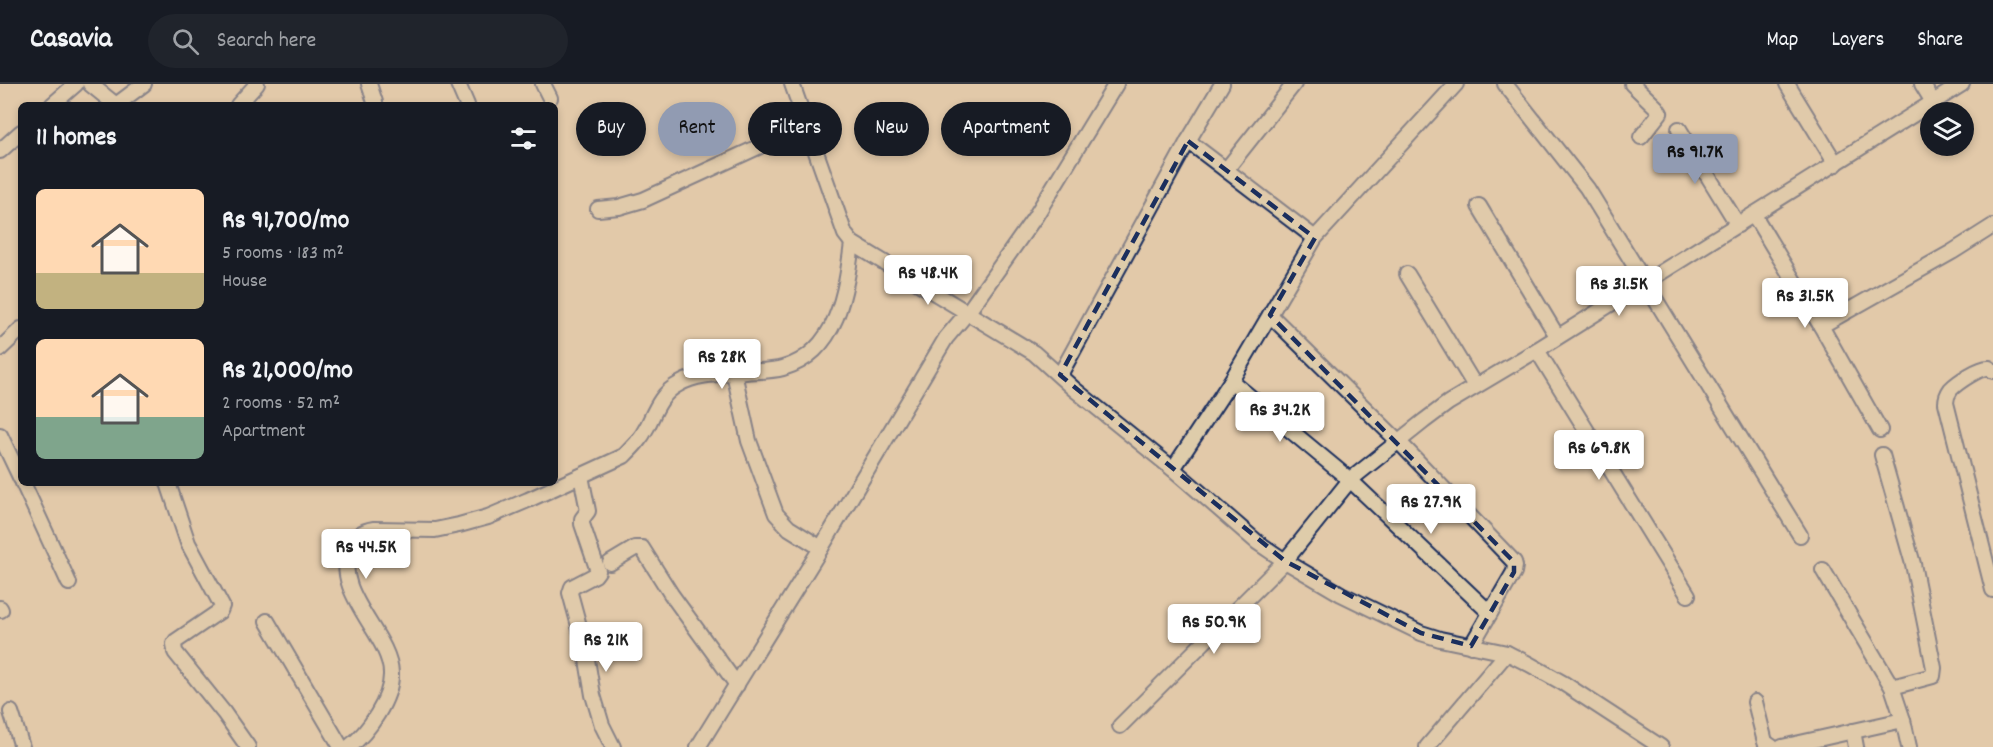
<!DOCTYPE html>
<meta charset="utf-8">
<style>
:root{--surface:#171b24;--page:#20242c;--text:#f1f3f6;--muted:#9ea1a6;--line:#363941;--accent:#919bb2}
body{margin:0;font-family:Dekko,sans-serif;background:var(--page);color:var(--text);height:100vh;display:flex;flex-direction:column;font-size:22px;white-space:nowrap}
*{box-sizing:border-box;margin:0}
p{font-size:20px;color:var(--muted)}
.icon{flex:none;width:33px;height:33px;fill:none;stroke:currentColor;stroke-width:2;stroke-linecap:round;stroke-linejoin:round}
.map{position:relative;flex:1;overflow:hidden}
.drawer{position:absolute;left:18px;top:18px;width:540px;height:384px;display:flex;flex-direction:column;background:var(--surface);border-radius:9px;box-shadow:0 3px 9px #0003}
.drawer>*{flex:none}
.guide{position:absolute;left:576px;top:18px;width:570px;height:54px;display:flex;gap:12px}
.controls{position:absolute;left:1920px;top:18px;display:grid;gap:12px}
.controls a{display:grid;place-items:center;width:54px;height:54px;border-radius:50%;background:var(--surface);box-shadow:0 3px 9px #0003;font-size:30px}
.price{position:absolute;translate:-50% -51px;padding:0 14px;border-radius:6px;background:#fff;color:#222;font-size:20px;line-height:39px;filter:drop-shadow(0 2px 3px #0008)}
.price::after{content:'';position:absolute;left:50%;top:36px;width:18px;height:14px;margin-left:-9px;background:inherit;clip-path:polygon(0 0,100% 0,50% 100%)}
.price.current{background:var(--accent);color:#111}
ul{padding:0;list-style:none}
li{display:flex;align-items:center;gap:18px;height:150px;padding:0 18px}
li span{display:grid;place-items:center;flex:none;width:168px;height:120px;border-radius:9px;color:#555}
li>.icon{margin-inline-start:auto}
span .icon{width:72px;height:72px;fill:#fffc;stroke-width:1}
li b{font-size:26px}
h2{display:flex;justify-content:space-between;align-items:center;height:72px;padding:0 18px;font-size:26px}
.pill{padding:0 21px;border-radius:27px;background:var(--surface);box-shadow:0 3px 9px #0003;font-size:21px;line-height:54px}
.pill.current{background:var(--accent);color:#111}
header{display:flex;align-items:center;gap:36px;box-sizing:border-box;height:84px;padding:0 30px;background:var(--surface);border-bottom:2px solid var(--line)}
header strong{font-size:28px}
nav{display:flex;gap:33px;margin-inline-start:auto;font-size:21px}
.search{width:420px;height:54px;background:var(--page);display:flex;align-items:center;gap:15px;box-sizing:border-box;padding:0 21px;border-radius:33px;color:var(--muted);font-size:22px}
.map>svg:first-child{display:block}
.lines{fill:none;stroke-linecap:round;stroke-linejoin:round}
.minor-casing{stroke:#1b2f5e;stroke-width:18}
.minor{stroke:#deccaa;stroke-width:14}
.marked{fill:none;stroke:#1b2f5e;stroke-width:4.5;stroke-dasharray:12 8;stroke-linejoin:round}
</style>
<header>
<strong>Casavia</strong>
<div class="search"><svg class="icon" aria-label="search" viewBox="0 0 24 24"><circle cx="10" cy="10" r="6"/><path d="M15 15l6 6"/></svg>Search here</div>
<nav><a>Map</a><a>Layers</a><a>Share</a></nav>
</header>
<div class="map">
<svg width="1993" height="663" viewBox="0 0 1993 663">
<rect width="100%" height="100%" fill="#e2c9a9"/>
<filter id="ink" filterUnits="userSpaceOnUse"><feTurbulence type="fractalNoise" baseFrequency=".0167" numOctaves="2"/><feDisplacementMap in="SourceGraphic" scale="12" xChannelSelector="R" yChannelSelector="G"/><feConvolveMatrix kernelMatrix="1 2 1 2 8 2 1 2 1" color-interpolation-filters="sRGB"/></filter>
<g filter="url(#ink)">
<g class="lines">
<defs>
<g id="minor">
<path d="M90,0L116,21"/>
<path d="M369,0L375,18"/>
<path d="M458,0L467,21"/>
<path d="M543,0L550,14"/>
<path d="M792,0L845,150L852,159L1034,269L1074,305L1173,385L1257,458L1285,477L1341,510L1421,549L1440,555L1507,569L1529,580L1563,599L1661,663"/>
<path d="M1505,0L1587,104L1800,451"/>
<path d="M1632,0L1656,23L1660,29L1641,53"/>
<path d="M1787,0L1836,80"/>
<path d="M1922,0L1933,18"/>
<path d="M52,21L76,0"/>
<path d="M116,21L144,0"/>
<path d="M238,21L257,0"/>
<path d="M1679,45L1738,141"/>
<path d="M1188,57L1315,154"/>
<path d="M0,67L21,48"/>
<path d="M1226,86L1294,0"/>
<path d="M1479,122L1557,252"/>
<path d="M598,125L619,123L643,116L806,41"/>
<path d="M1754,131L1821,242L1880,346"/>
<path d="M1407,190L1475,302"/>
<path d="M1270,231L1398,357L1514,478L1515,482L1514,488L1471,562"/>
<path d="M1821,242L1952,168L1993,142"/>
<path d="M0,265L21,245"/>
<path d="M1537,266L1688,511"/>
<path d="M1993,287L1989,284C1980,283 1958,298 1951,305C1948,309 1946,314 1946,319L1993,506"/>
<path d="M734,289L749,357L776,430L789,444L821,464"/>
<path d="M1060,291L1188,57L1222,0"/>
<path d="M1231,297L1350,396L1490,529"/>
<path d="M0,351L21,395"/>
<path d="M1882,371L1913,480L1934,584L1933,592L1892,603"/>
<path d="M1173,385L1231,297L1315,154L1456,0"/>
<path d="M581,392L588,427L582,435V440L598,487L595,491L572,503L570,509L585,564L593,611L602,641L613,663"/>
<path d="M23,399L69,499"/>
<path d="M168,399L188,459L222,522L220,527L176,557L174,560L175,568L224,629L248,663"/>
<path d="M610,479L635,464H642L671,510L737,601"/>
<path d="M0,524L1,526"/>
<path d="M267,537L341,663"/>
<path d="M1755,618L1765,658L1772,663"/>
<path d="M11,628L22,663"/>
<path d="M1903,636L1909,663"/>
<path d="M1120,642L1285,477L1350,396L1424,337L1448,319L1537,266L1962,0"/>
<path d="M1853,647L1856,663"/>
<path d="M349,663C368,649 392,614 391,589C390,550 331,508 350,464C356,452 361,447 374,445L435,446L459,441L488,433L528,416L624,372C633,363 641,355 647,343C655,327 661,309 679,300C698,289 725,290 746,288C758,287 772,287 783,284C838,268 846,207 852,159"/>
<path d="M698,663L821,464L946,254L968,228L1035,133L1116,0"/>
<path d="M1427,663L1507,569"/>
<path d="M1782,663L1903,636L1892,603L1823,486"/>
</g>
</defs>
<use href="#minor" class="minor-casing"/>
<use href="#minor" class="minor"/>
</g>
</g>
<path d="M0 0H1993V663H0ZM1188,57L1315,154L1270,231L1514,478V488L1471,562L1421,549L1285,477L1060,291Z" fill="#e2c9a9" fill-opacity=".55" fill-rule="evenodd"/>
<path class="marked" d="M1188,57L1315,154L1270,231L1514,478V488L1471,562L1421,549L1285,477L1060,291Z"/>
</svg>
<div class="controls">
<a><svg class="icon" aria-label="layers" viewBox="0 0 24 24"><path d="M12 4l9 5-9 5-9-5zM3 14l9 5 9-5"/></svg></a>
</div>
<b class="price current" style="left:1695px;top:101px">Rs 91.7K</b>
<b class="price" style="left:928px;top:222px">Rs 48.4K</b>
<b class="price" style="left:1619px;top:233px">Rs 31.5K</b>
<b class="price" style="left:1805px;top:245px">Rs 31.5K</b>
<b class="price" style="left:722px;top:306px">Rs 28K</b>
<b class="price" style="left:1280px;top:359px">Rs 34.2K</b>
<b class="price" style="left:1599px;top:397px">Rs 69.8K</b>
<b class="price" style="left:1431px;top:451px">Rs 27.9K</b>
<b class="price" style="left:366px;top:496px">Rs 44.5K</b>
<b class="price" style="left:1214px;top:571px">Rs 50.9K</b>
<b class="price" style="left:606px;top:589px">Rs 21K</b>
<div class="guide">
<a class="pill">Buy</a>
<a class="pill current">Rent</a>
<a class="pill">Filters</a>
<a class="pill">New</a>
<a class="pill">Apartment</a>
</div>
<section class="drawer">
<h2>11 homes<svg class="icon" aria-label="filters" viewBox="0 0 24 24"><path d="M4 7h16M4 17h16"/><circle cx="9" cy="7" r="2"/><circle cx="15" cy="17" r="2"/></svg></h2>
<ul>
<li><span style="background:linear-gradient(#ffd9b3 70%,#c2b280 0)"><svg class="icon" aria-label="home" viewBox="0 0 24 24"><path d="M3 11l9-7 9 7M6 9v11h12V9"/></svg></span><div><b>Rs 91,700/mo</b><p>5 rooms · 183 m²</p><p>House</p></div></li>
<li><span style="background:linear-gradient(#ffd9b3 65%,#7fa58c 0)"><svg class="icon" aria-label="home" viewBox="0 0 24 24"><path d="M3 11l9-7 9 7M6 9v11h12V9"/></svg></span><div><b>Rs 21,000/mo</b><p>2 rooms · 52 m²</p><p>Apartment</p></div></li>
</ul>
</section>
</div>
